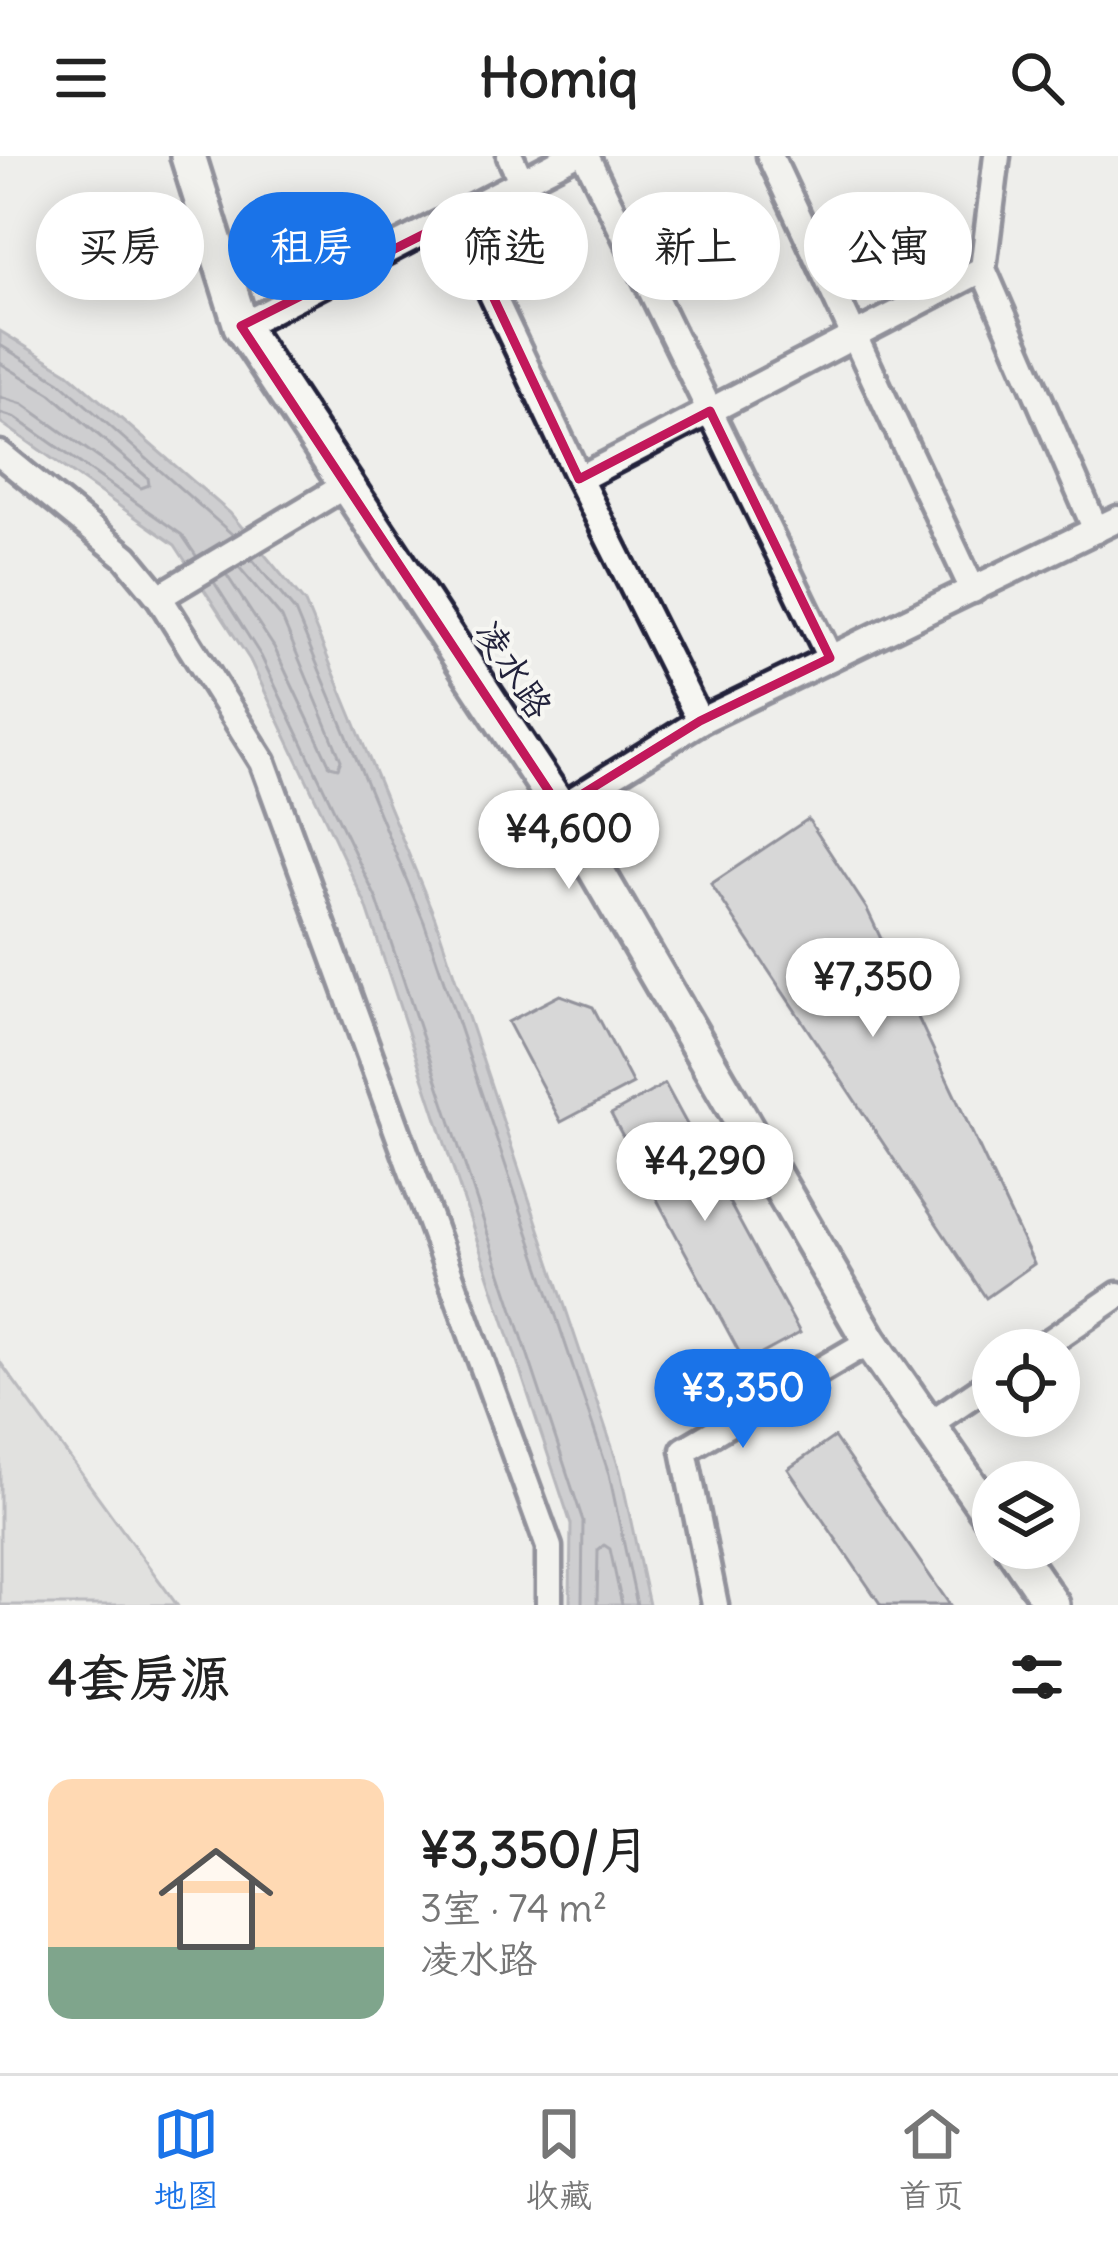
<!DOCTYPE html>
<html lang="zh">
<meta charset="utf-8">
<style>
:root{--surface:#fff;--page:#f6f6f6;--text:#222;--muted:#767676;--line:#e0e0e0;--accent:#1a73e8}
body{margin:0;font-family:Delius,"LXGW WenKai TC",sans-serif;background:var(--page);color:var(--text);height:100vh;display:flex;flex-direction:column;font-size:45px;white-space:nowrap}
*{box-sizing:border-box;margin:0}
p{font-size:39px;color:var(--muted)}
.icon{flex:none;width:66px;height:66px;fill:none;stroke:currentColor;stroke-width:2;stroke-linecap:round;stroke-linejoin:round}
.map{position:relative;height:1449px;overflow:hidden}
.sheet{display:flex;flex-direction:column;background:var(--surface);flex:1}
.sheet>*{flex:none}
.banner{position:absolute;left:36px;top:36px;width:1047px;height:108px;display:flex;gap:24px}
.fabs{position:absolute;left:972px;top:1173px;display:grid;gap:24px}
.fabs a{display:grid;place-items:center;width:108px;height:108px;border-radius:50%;background:var(--surface);box-shadow:0 6px 30px #0003;font-size:60px}
.price{position:absolute;translate:-50% -102px;padding:0 27px;border-radius:42px;background:#fff;color:#222;font-size:39px;line-height:78px;filter:drop-shadow(0 3px 6px #0008)}
.price::after{content:'';position:absolute;left:50%;top:72px;width:36px;height:27px;margin-left:-18px;background:inherit;clip-path:polygon(0 0,100% 0,50% 100%)}
.price.selected{background:var(--accent);color:#fff}
ul{padding:0;list-style:none}
li{display:flex;align-items:center;gap:36px;height:300px;padding:0 48px}
li+li{border-top:3px solid var(--line)}
li span{display:grid;place-items:center;flex:none;width:336px;height:240px;border-radius:24px;color:#555}
li>.icon{margin-inline-start:auto}
span .icon{width:144px;height:144px;fill:#fffc;stroke-width:1}
li b{font-size:51px}
h2{display:flex;justify-content:space-between;align-items:center;height:144px;padding:0 48px;font-size:51px}
.tag{padding:0 42px;border-radius:54px;background:var(--surface);box-shadow:0 6px 30px #0003;font-size:42px;line-height:108px}
.tag.selected{background:var(--accent);color:#fff}
header{display:flex;justify-content:space-between;align-items:center;height:156px;padding:0 48px;background:var(--surface);font-size:54px;font-weight:700}
.dock{display:flex;justify-content:space-around;align-items:center;height:168px;border-top:3px solid var(--line);background:var(--surface);font-size:33px;color:var(--muted)}
.dock a{display:grid;justify-items:center;gap:6px}
.dock .selected{color:var(--accent)}
.map>svg:first-child{display:block}
.green{fill:#d0d0d1;stroke:#797986;stroke-width:3}
.water{fill:#a7a7af;stroke:#727281;stroke-width:3}
.lines{fill:none;stroke-linecap:round;stroke-linejoin:round}
.shore{stroke:#575769;stroke-width:3}
.building{fill:#bbbbbf;stroke:#22223b;stroke-width:3}
.street-casing{stroke:#22223b;stroke-width:33}
.secondary-casing{stroke:#22223b;stroke-width:42}
.street{stroke:#f6f6f2;stroke-width:24}
.secondary{stroke:#f6f6f2;stroke-width:33}
.marked{fill:none;stroke:#c2185b;stroke-width:9;stroke-linejoin:round}
.labels{text-anchor:middle;stroke-width:9;stroke-linejoin:round;paint-order:stroke}
.street-label{font-size:36px;fill:#22223b;stroke:#f6f6f2}
</style>
<header><svg class="icon" aria-label="menu" viewBox="0 0 24 24"><path d="M4 6h16M4 12h16M4 18h16"/></svg>Homiq<svg class="icon" aria-label="search" viewBox="0 0 24 24"><circle cx="10" cy="10" r="6"/><path d="M15 15l6 6"/></svg></header>
<div class="map">
<svg width="1118" height="1449" viewBox="0 0 1118 1449">
<rect width="100%" height="100%" fill="#eeeeeb"/>
<filter id="ink" filterUnits="userSpaceOnUse"><feTurbulence type="fractalNoise" baseFrequency=".00833" numOctaves="2"/><feDisplacementMap in="SourceGraphic" scale="24" xChannelSelector="R" yChannelSelector="G"/><feConvolveMatrix kernelMatrix="1 2 1 2 8 2 1 2 1" color-interpolation-filters="sRGB"/></filter>
<g filter="url(#ink)">
<path class="green" d="M0,1206L177,1449H0Z"/>
<path class="water" d="M0,175L67,216L230,357L305,447L435,762L620,1315L649,1449H570L571,1368L366,749L250,504L175,389L0,266Z"/>
<g class="lines">
<g class="shore">
<path d="M0,189L60,226L233,379"/>
<path d="M0,207L51,238L148,322L149,329L141,332L23,248L0,241"/>
<path d="M0,257L16,262L182,379L197,401"/>
<path d="M252,403L295,455L424,766L609,1318L637,1449"/>
<path d="M226,418L274,491L330,610L338,612L341,604L282,462L239,411"/>
<path d="M214,426L261,500L377,744L583,1365L582,1449"/>
<path d="M597,1449L598,1394L604,1389L610,1393L622,1449"/>
</g>
</g>
<g class="building">
<path d="M808,663L867,753L1034,1108L986,1142L711,728Z"/>
<path d="M560,839L593,851L633,928L561,966L508,866Z"/>
<path d="M665,928L800,1177L745,1207L611,958Z"/>
<path d="M834,1281L950,1449H881L788,1313Z"/>
</g>
<g class="lines">
<defs>
<g id="street">
<path d="M510,0L522,27"/>
<path d="M586,0L830,502"/>
<path d="M770,0L973,434"/>
<path d="M997,0L983,113L1096,374"/>
<path d="M456,62L579,323"/>
<path d="M241,170L571,0"/>
<path d="M0,298L126,401L159,441L346,329"/>
<path d="M159,441L263,606L549,1391V1449"/>
<path d="M700,565L579,323L983,113"/>
<path d="M560,652L700,565L1118,363"/>
<path d="M1038,1194L1118,1139"/>
<path d="M928,1269L993,1225"/>
<path d="M715,1449L684,1294L870,1185"/>
</g>
<g id="secondary">
<path d="M188,0L241,170L560,652L870,1185L993,1363"/>
<path d="M1013,1392L1052,1449"/>
</g>
</defs>
<use href="#street" class="street-casing"/>
<use href="#secondary" class="secondary-casing"/>
<use href="#street" class="street"/>
<use href="#secondary" class="secondary"/>
</g>
</g>
<path d="M0 0H1118V1449H0ZM456,62L579,323L710,255L830,502L700,565L560,652L241,170Z" fill="#eeeeeb" fill-opacity=".55" fill-rule="evenodd"/>
<path class="marked" d="M456,62L579,323L710,255L830,502L700,565L560,652L241,170Z"/>
<g class="labels">
<g class="street-label">
<text transform="translate(514 513) rotate(57)" y="13">凌水路</text>
</g>
</g>
</svg>
<div class="fabs">
<a><svg class="icon" aria-label="locate" viewBox="0 0 24 24"><circle cx="12" cy="12" r="6"/><path d="M12 2v4M12 18v4M2 12h4M18 12h4"/></svg></a>
<a><svg class="icon" aria-label="layers" viewBox="0 0 24 24"><path d="M12 4l9 5-9 5-9-5zM3 14l9 5 9-5"/></svg></a>
</div>
<b class="price" style="left:569px;top:736px">¥4,600</b>
<b class="price" style="left:873px;top:884px">¥7,350</b>
<b class="price" style="left:705px;top:1068px">¥4,290</b>
<b class="price selected" style="left:743px;top:1295px">¥3,350</b>
<div class="banner">
<a class="tag">买房</a>
<a class="tag selected">租房</a>
<a class="tag">筛选</a>
<a class="tag">新上</a>
<a class="tag">公寓</a>
</div>
</div>
<section class="sheet">
<h2>4套房源<svg class="icon" aria-label="filters" viewBox="0 0 24 24"><path d="M4 7h16M4 17h16"/><circle cx="9" cy="7" r="2"/><circle cx="15" cy="17" r="2"/></svg></h2>
<ul>
<li><span style="background:linear-gradient(#ffd9b3 70%,#7fa58c 0)"><svg class="icon" aria-label="home" viewBox="0 0 24 24"><path d="M3 11l9-7 9 7M6 9v11h12V9"/></svg></span><div><b>¥3,350/月</b><p>3室 · 74 m²</p><p>凌水路</p></div></li>
</ul>
</section>
<nav class="dock">
<a class="selected"><svg class="icon" aria-label="map" viewBox="0 0 24 24"><path d="M3 6l6-2 6 2 6-2v14l-6 2-6-2-6 2zM9 4v14M15 6v14"/></svg>地图</a>
<a><svg class="icon" aria-label="saved" viewBox="0 0 24 24"><path d="M7 4h10v16l-5-4-5 4z"/></svg>收藏</a>
<a><svg class="icon" aria-label="home" viewBox="0 0 24 24"><path d="M3 11l9-7 9 7M6 9v11h12V9"/></svg>首页</a>
</nav>
